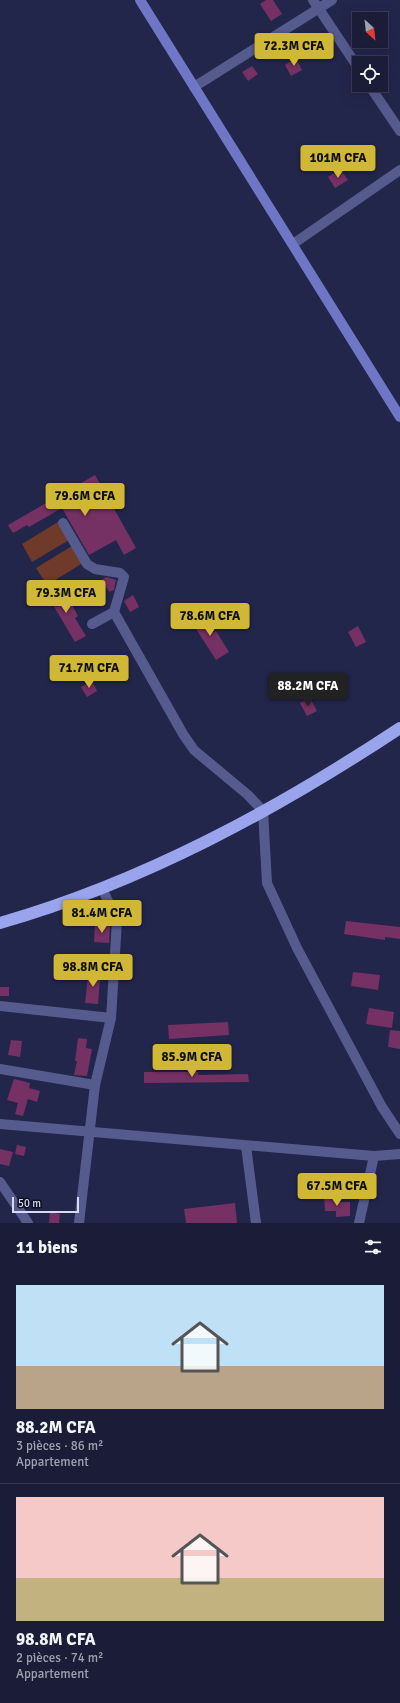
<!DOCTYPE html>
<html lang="fr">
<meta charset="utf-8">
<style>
:root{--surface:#1a1c38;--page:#272943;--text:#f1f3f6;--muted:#9fa1ae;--line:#383a53;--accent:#d0b736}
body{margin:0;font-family:Signika,sans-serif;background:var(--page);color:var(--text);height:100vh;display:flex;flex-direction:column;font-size:15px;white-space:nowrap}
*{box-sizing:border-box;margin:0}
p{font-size:13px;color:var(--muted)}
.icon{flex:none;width:22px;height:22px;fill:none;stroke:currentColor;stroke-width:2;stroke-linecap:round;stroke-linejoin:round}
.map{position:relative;height:1223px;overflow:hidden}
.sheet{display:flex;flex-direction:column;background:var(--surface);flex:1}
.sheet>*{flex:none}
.needle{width:26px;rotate:153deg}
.fabs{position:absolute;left:352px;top:12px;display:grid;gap:8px}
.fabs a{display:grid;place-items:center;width:36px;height:36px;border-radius:0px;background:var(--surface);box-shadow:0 4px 16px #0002,0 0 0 1px var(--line);font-size:20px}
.scale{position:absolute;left:12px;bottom:10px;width:67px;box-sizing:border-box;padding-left:4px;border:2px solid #d6dbf3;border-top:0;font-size:11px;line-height:14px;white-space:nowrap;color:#d6dbf3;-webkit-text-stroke:3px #0f1121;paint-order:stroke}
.price{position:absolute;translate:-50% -34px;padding:0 9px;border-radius:4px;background:var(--accent);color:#111;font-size:13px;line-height:26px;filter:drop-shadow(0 1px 2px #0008)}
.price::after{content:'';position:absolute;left:50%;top:24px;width:12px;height:9px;margin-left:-6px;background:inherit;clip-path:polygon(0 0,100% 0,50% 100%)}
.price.active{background:#222;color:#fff}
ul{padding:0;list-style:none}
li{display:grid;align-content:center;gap:8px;height:212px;padding:0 16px}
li+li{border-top:1px solid var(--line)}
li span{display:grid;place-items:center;height:124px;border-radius:0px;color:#555}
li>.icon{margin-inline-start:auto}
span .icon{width:72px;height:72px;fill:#fffc;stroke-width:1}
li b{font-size:17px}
h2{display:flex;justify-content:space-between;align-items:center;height:48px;padding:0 16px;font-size:17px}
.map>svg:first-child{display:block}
.green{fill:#6f3a2a}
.building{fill:#753064}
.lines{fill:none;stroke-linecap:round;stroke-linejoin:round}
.street{stroke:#555b8d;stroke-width:10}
.secondary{stroke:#6e76c5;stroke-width:10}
.highway{stroke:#9aa4ed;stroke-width:12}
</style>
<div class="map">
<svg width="400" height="1223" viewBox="0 0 400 1223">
<rect width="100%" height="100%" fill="#23264b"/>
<g class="green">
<path d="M58,522L69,540L32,562L22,544Z"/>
<path d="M72,546L83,563L47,585L36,568Z"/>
</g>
<g class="building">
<path d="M266,0H273L282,14L271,21L260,4Z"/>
<path d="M296,58L302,70L291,76L285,65Z"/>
<path d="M252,66L258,74L248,81L242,72Z"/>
<path d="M340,169L348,180L335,188L328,177Z"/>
<path d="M95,475L136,548L124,555L116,540L89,555L62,508L29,527L27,525L13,533L8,525Z"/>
<path d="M106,577L116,580L114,590L109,592L102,580Z"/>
<path d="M57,587L66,604L69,607L72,605L78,616L75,618L86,636L75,642L46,593Z"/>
<path d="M133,595L139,607L130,612L124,601Z"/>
<path d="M196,613L199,619L203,617L213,633L216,631L229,652L216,660L189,618Z"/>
<path d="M358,626L366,642L356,647L348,632Z"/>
<path d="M92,681L97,691L87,697L81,687Z"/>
<path d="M310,698L317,711L307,716L300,703Z"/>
<path d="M346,921L400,927V939L385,937V940L344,934Z"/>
<path d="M95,925L110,926L109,943L94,942Z"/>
<path d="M89,968L97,969L96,979H100L98,1004L85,1003Z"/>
<path d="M353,972L380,975L378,990L351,986Z"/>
<rect x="0" y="987" width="9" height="9"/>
<path d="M369,1008L394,1012L392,1028L366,1024Z"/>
<path d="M228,1022L229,1035L169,1039L168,1025Z"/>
<path d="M390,1030L400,1031V1049L388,1047Z"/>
<path d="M78,1038L87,1039L86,1048L92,1049L87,1076L74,1075L77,1061H75Z"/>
<path d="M11,1040L22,1041L20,1057L8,1055Z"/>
<path d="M144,1072H198V1075L248,1074L249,1082L144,1083Z"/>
<path d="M14,1079L30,1083L29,1088L40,1091L37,1102L28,1099L23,1116L15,1114L18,1103L7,1100Z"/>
<path d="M17,1145L26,1147L24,1156L15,1154Z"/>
<path d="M0,1149L13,1152L9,1166L0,1164Z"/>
<path d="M324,1196H334V1202H350V1216L336,1217V1211H325Z"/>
<path d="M235,1203L237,1223H186L184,1209Z"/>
<path d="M50,1212L60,1214L59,1223H49Z"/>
</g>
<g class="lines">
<g class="street">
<path d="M313,0L359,69"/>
<path d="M369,85L400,131"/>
<path d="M194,87L332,0"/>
<path d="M293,244L400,170"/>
<path d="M63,523L87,564L95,569L120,573L124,577L114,612L183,734L194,750L248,795L263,811L267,883L297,948L382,1107L400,1134"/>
<path d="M92,624L114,612"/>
<path d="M102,888L117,921L111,1018"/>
<path d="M0,1006L111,1018L95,1085L79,1223"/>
<path d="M0,1069L95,1085"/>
<path d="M0,1124L374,1156L400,1154"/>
<path d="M246,1146L256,1223"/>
<path d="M0,1182L28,1223"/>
<path d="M359,1223L374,1156"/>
</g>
<path class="secondary" d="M140,0L400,417"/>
<path class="highway" d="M0,923C143,882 276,810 400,728"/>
</g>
</svg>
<div class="fabs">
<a><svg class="needle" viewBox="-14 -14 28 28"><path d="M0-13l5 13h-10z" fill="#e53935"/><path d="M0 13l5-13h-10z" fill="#9fa1ae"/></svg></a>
<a><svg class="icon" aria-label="locate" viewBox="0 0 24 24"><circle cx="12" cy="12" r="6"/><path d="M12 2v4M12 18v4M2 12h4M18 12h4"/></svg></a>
</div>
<div class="scale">50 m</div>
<b class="price" style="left:294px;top:67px">72.3M CFA</b>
<b class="price" style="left:338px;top:179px">101M CFA</b>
<b class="price" style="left:85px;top:517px">79.6M CFA</b>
<b class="price" style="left:66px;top:614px">79.3M CFA</b>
<b class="price" style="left:210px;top:637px">78.6M CFA</b>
<b class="price" style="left:89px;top:689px">71.7M CFA</b>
<b class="price active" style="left:308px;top:707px">88.2M CFA</b>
<b class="price" style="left:102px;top:934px">81.4M CFA</b>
<b class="price" style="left:93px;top:988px">98.8M CFA</b>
<b class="price" style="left:192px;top:1078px">85.9M CFA</b>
<b class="price" style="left:337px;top:1207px">67.5M CFA</b>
</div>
<section class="sheet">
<h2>11 biens<svg class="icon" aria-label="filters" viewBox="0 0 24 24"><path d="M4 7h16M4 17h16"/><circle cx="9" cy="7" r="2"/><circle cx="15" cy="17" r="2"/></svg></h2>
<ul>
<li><span style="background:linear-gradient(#bfe0f5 65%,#b9a48a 0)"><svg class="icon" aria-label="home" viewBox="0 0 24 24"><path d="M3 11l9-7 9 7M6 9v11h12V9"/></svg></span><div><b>88.2M CFA</b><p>3 pièces · 86 m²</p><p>Appartement</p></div></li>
<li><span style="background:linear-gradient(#f6c9c9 65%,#c2b280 0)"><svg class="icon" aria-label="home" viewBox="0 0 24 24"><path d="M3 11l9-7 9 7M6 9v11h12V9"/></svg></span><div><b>98.8M CFA</b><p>2 pièces · 74 m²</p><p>Appartement</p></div></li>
</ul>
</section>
